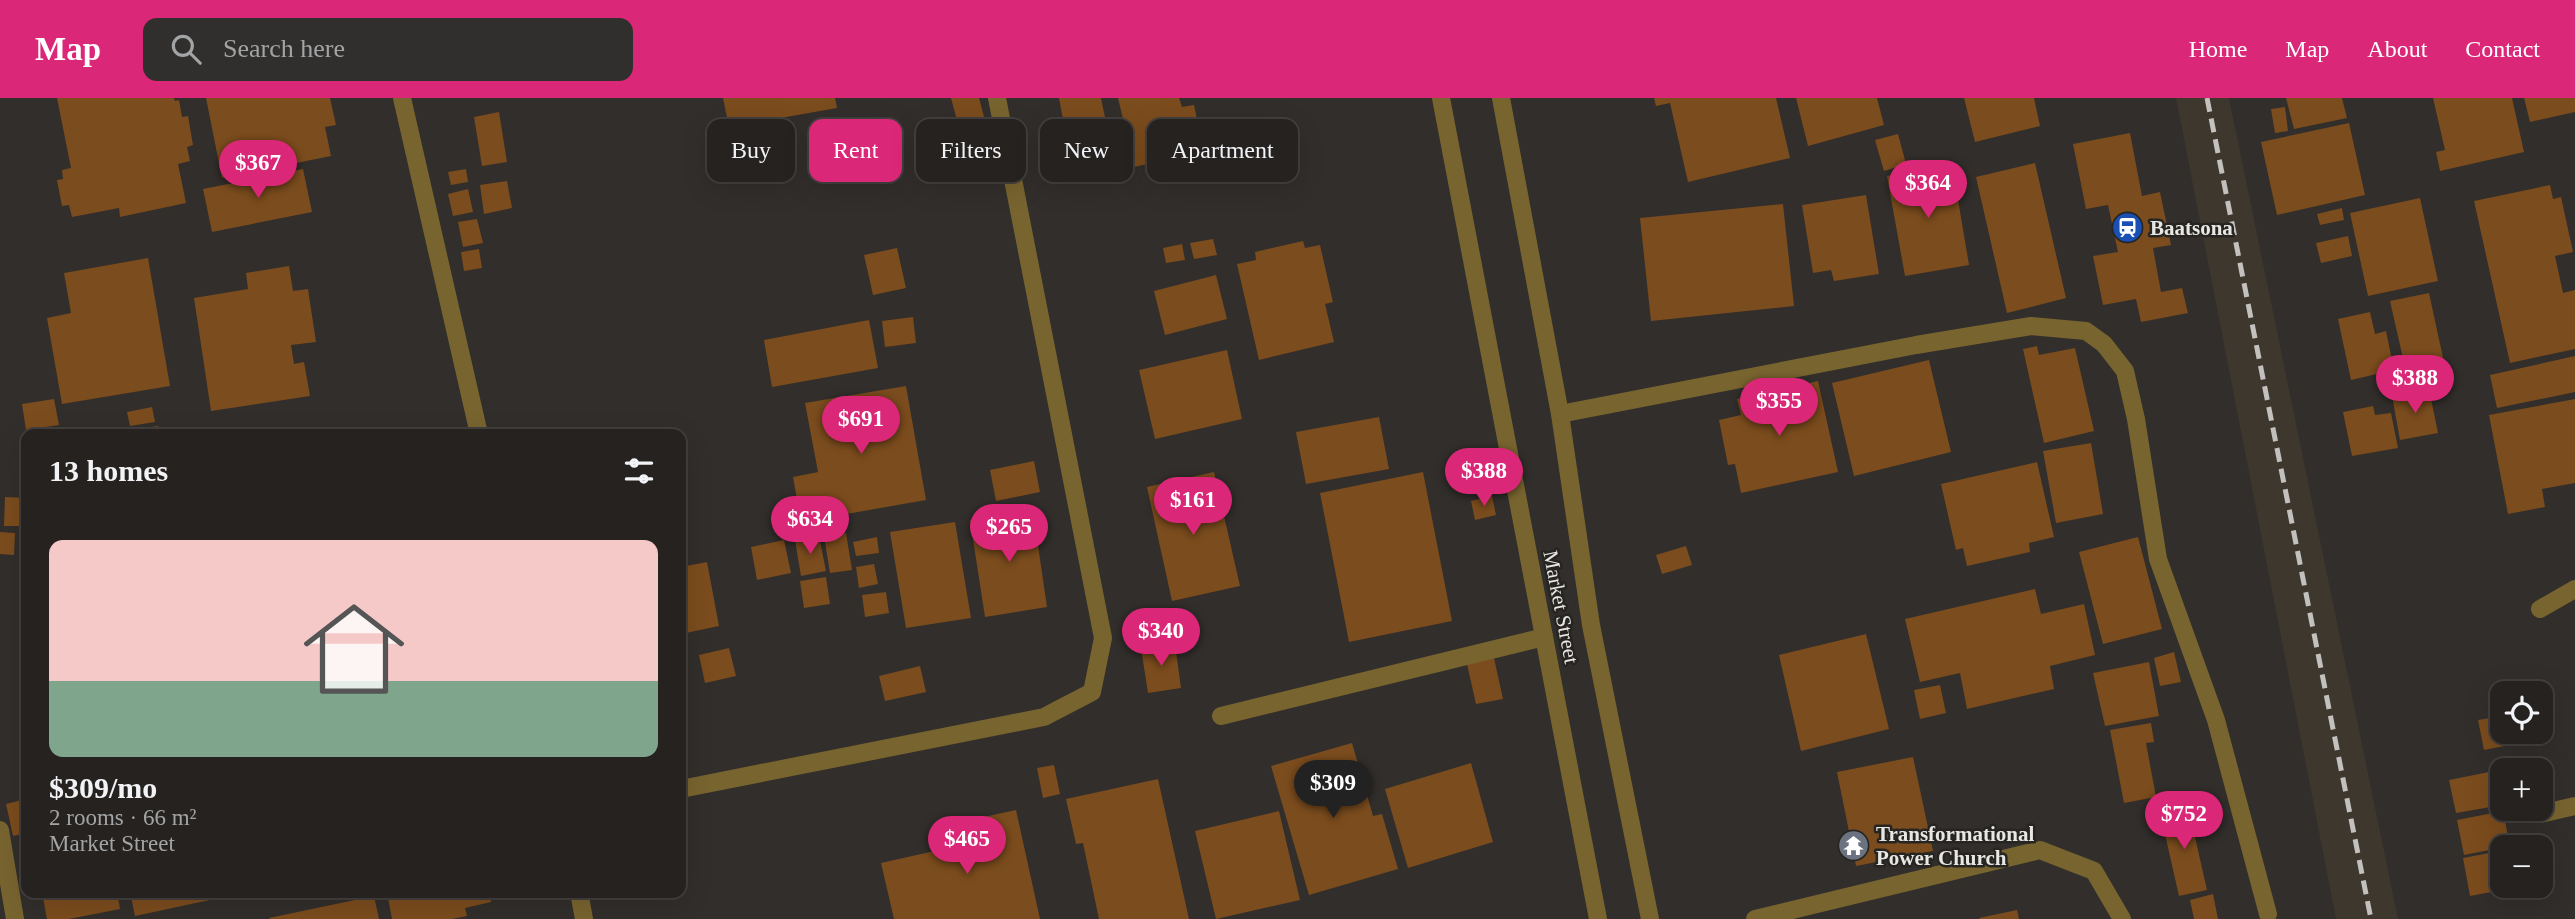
<!DOCTYPE html>
<meta charset="utf-8">
<style>
:root{--surface:#252220;--page:#312f2d;--text:#f1f3f6;--muted:#a3a4a5;--line:#423f3e;--accent:#db2777}
body{margin:0;font-family:"Times New Roman",serif;background:var(--page);color:var(--text);height:100vh;display:flex;flex-direction:column;font-size:26px;white-space:nowrap}
*{box-sizing:border-box;margin:0}
p{font-size:23px;color:var(--muted)}
.icon{flex:none;width:38px;height:38px;fill:none;stroke:currentColor;stroke-width:2;stroke-linecap:round;stroke-linejoin:round}
.map{position:relative;flex:1;overflow:hidden}
.panel{position:absolute;left:21px;top:331px;width:665px;height:469px;display:flex;flex-direction:column;background:var(--surface);border-radius:14px;box-shadow:0 7px 28px #0002,0 0 0 2px var(--line)}
.panel>*{flex:none}
.guide{position:absolute;left:707px;top:21px;width:665px;height:63px;display:flex;gap:14px}
.tools{position:absolute;left:2490px;top:583px;display:grid;gap:14px}
.tools a{display:grid;place-items:center;width:63px;height:63px;border-radius:14px;background:var(--surface);box-shadow:0 7px 28px #0002,0 0 0 2px var(--line);font-size:35px}
.price{position:absolute;translate:-50% -60px;padding:0 16px;border-radius:24px;background:var(--accent);color:#fff;font-size:23px;line-height:46px;filter:drop-shadow(0 2px 4px #0008)}
.price::after{content:'';position:absolute;left:50%;top:42px;width:21px;height:16px;margin-left:-10px;background:inherit;clip-path:polygon(0 0,100% 0,50% 100%)}
.price.selected{background:#222;color:#fff}
ul{padding:0;list-style:none}
li{display:grid;align-content:center;gap:14px;height:371px;padding:0 28px}
li span{display:grid;place-items:center;height:217px;border-radius:14px;color:#555}
li>.icon{margin-inline-start:auto}
span .icon{width:126px;height:126px;fill:#fffc;stroke-width:1}
li b{font-size:30px}
h2{display:flex;justify-content:space-between;align-items:center;height:84px;padding:0 28px;font-size:30px}
.pill{padding:0 24px;border-radius:14px;background:var(--surface);box-shadow:0 7px 28px #0002,0 0 0 2px var(--line);font-size:24px;line-height:63px}
.pill.selected{background:var(--accent);color:#fff}
header{display:flex;align-items:center;gap:42px;box-sizing:border-box;height:98px;padding:0 35px;background:var(--accent);color:#fff}
header strong{font-size:33px}
nav{display:flex;gap:38px;margin-inline-start:auto;font-size:24px}
.search{width:490px;height:63px;background:var(--page);display:flex;align-items:center;gap:18px;box-sizing:border-box;padding:0 24px;border-radius:14px;color:var(--muted);font-size:26px}
.map>svg:first-child{display:block}
.built{fill:#3d372e}
.building{fill:#7b4c1d}
.lines{fill:none;stroke-linecap:round;stroke-linejoin:round}
.service{stroke:#78642f;stroke-width:18}
.minor{stroke:#78642f;stroke-width:18}
.rail{stroke:#c2c1be;stroke-width:5;stroke-dasharray:14 7;stroke-linecap:butt}
.labels{text-anchor:middle;stroke-width:5;stroke-linejoin:round;paint-order:stroke}
.poi-label{font-size:21px;font-weight:bold;fill:#e8e7e4;stroke:#272521;text-anchor:start}
.street-label{font-size:21px;fill:#e8e7e4;stroke:#272521}
</style>
<header>
<strong>Map</strong>
<div class="search"><svg class="icon" aria-label="search" viewBox="0 0 24 24"><circle cx="10" cy="10" r="6"/><path d="M15 15l6 6"/></svg>Search here</div>
<nav><a>Home</a><a>Map</a><a>About</a><a>Contact</a></nav>
</header>
<div class="map">
<svg width="2575" height="821" viewBox="0 0 2575 821">
<rect width="100%" height="100%" fill="#312e2b"/>
<path class="built" d="M2176,0H2229L2398,821H2336Z"/>
<g class="building">
<path d="M57,0H174L175,3L179,2L182,19L188,18L193,47L187,49L190,63L178,66L186,105L120,119L119,110L72,119L69,107L62,108L57,82L63,81L62,72L71,70Z"/>
<path d="M206,0H330L336,27L325,29L331,58L222,80Z"/>
<path d="M723,0H835L837,10L729,29Z"/>
<path d="M951,0H979L987,30L961,37Z"/>
<path d="M1059,0H1101L1107,29L1066,37Z"/>
<path d="M1118,0H1179L1182,9L1194,7L1204,53L1121,72L1111,28L1124,25Z"/>
<path d="M1654,0H1776L1790,60L1688,84L1670,5L1656,8Z"/>
<path d="M1796,0H1877L1884,27L1808,48Z"/>
<path d="M1964,0H2034L2040,28L1975,44Z"/>
<path d="M2286,0H2342L2347,20L2294,31Z"/>
<path d="M2433,0H2512L2524,54L2440,73L2436,54L2445,52Z"/>
<path d="M2524,0H2575V14L2530,24Z"/>
<path d="M2285,9L2288,33L2275,35L2271,11Z"/>
<path d="M499,14L507,64L482,68L474,19Z"/>
<path d="M2349,25L2365,97L2277,117L2261,44Z"/>
<path d="M2130,35L2142,98L2160,94L2171,147L2153,150L2161,194L2182,190L2188,215L2141,224L2136,201L2103,207L2093,158L2118,154L2108,107L2086,111L2073,46Z"/>
<path d="M1898,36L1906,66L1884,73L1875,42Z"/>
<path d="M981,38L986,68L965,71L961,41Z"/>
<path d="M2035,65L2066,200L2007,215L1976,79Z"/>
<path d="M1952,66L1969,167L1905,178L1887,78Z"/>
<path d="M303,71L312,114L212,134L203,91Z"/>
<path d="M466,71L468,84L451,87L448,74Z"/>
<path d="M507,83L512,110L484,116L480,87Z"/>
<path d="M2550,87L2553,101L2561,99L2573,154L2555,158L2563,195L2575,192V251L2510,265L2474,103Z"/>
<path d="M468,91L473,114L453,118L448,96Z"/>
<path d="M1866,97L1879,176L1834,183L1831,172L1813,175L1802,107Z"/>
<path d="M2420,100L2438,183L2368,198L2350,115Z"/>
<path d="M1783,106L1794,208L1651,223L1640,120Z"/>
<path d="M2342,110L2344,122L2320,127L2317,116Z"/>
<path d="M477,121L483,145L463,149L458,124Z"/>
<path d="M2348,138L2352,158L2321,165L2316,145Z"/>
<path d="M1213,141L1217,157L1194,161L1190,145Z"/>
<path d="M1303,143L1305,150L1320,147L1333,204L1325,206L1334,244L1259,262L1237,166L1256,162L1255,154Z"/>
<path d="M1182,146L1185,162L1166,165L1163,150Z"/>
<path d="M897,150L906,190L873,197L864,157Z"/>
<path d="M479,151L482,170L464,173L461,154Z"/>
<path d="M148,160L170,288L62,306L47,220L71,215L64,175Z"/>
<path d="M289,168L293,193L308,191L316,244L291,247L294,266L304,264L310,298L211,313L194,200L248,191L246,175Z"/>
<path d="M1216,177L1227,221L1165,237L1154,193Z"/>
<path d="M2429,195L2445,269L2407,278L2390,203Z"/>
<path d="M2370,214L2375,236L2386,233L2394,272L2351,282L2338,221Z"/>
<path d="M913,219L916,245L885,249L882,223Z"/>
<path d="M869,222L878,270L772,289L764,242Z"/>
<path d="M2037,248L2039,257L2075,250L2094,333L2044,345L2023,251Z"/>
<path d="M1227,252L1242,321L1155,341L1139,272Z"/>
<path d="M2575,258V294L2497,310L2490,277Z"/>
<path d="M1929,262L1951,354L1854,378L1832,285Z"/>
<path d="M1818,283L1838,374L1741,395L1735,366L1728,367L1719,322L1741,317L1737,301Z"/>
<path d="M906,288L926,402L801,424L793,379L818,374L805,305Z"/>
<path d="M2429,291L2438,335L2400,342L2392,298Z"/>
<path d="M54,301L59,327L26,332L22,306Z"/>
<path d="M2575,301V385L2542,391L2545,409L2508,416L2489,317Z"/>
<path d="M2373,308L2375,317L2391,315L2398,350L2352,358L2343,314Z"/>
<path d="M152,309L155,324L130,328L127,314Z"/>
<path d="M1379,319L1389,371L1306,386L1296,334Z"/>
<path d="M158,328L159,336H125L124,333Z"/>
<path d="M2091,345L2103,416L2056,425L2043,353Z"/>
<path d="M1034,363L1040,394L996,403L990,372Z"/>
<path d="M2037,364L2054,439L2029,445L2030,454L1967,468L1963,450L1956,452L1941,386Z"/>
<path d="M1214,374L1240,488L1172,503L1147,389Z"/>
<path d="M1423,374L1452,523L1349,544L1320,395Z"/>
<path d="M1492,398L1496,417L1475,422L1471,403Z"/>
<path d="M5,399L26,400V428H4Z"/>
<path d="M1033,413L1047,509L985,519L970,422Z"/>
<path d="M955,424L971,520L906,530L890,434Z"/>
<path d="M0,434L15,435L14,457L0,456Z"/>
<path d="M846,435L852,472L830,475L824,438Z"/>
<path d="M819,438L826,473L801,478L795,442Z"/>
<path d="M877,439L879,455L856,458L853,444Z"/>
<path d="M2138,439L2162,531L2103,546L2079,454Z"/>
<path d="M784,442L791,475L757,482L751,449Z"/>
<path d="M1686,448L1692,467L1662,476L1656,457Z"/>
<path d="M707,464L719,528L681,536V469Z"/>
<path d="M874,466L878,486L859,490L856,469Z"/>
<path d="M826,479L830,506L804,510L800,483Z"/>
<path d="M2035,491L2041,516L2084,506L2095,557L2050,568L2054,591L1967,611L1960,575L1920,584L1905,521Z"/>
<path d="M886,494L889,515L865,519L862,497Z"/>
<path d="M1866,536L1889,631L1801,653L1779,557Z"/>
<path d="M1175,546L1181,590L1148,595L1141,550Z"/>
<path d="M729,550L736,578L705,585L699,557Z"/>
<path d="M2174,554L2181,584L2160,588L2154,560Z"/>
<path d="M1494,560L1503,601L1476,606L1467,566Z"/>
<path d="M2149,564L2159,618L2105,628L2093,575Z"/>
<path d="M920,568L926,594L885,603L879,578Z"/>
<path d="M1940,587L1946,615L1920,621L1914,592Z"/>
<path d="M2502,618V634H2507L2510,647L2484,652L2478,622Z"/>
<path d="M2151,625L2154,644L2146,645L2156,699L2124,705L2110,632Z"/>
<path d="M1352,645L1373,718L1382,716L1398,771L1309,797L1271,668Z"/>
<path d="M1913,659L1933,753L1856,768L1837,674Z"/>
<path d="M1471,665L1493,744L1408,770L1385,691Z"/>
<path d="M1054,667L1060,696L1043,700L1037,670Z"/>
<path d="M2489,674L2496,708L2456,715L2449,682Z"/>
<path d="M1158,681L1189,821H1099L1083,745L1076,746L1066,701Z"/>
<path d="M26,701V735L13,738L6,706Z"/>
<path d="M2188,708L2207,792L2179,798L2160,714Z"/>
<path d="M1016,712L1040,821H894L881,765L961,747L956,725Z"/>
<path d="M1279,713L1300,802L1216,821L1195,733Z"/>
<path d="M2503,713L2510,748L2464,757L2457,722Z"/>
<path d="M2500,753L2502,788H2507V791L2470,798L2463,760Z"/>
<path d="M42,794H117L120,811L69,821H47Z"/>
<path d="M130,794H233V797L135,818Z"/>
<path d="M249,794H274V796L251,800Z"/>
<path d="M387,794H489L491,804L465,810L467,818L452,821H392Z"/>
<path d="M2213,796L2218,821H2194L2190,802Z"/>
<path d="M374,798L379,821H270L269,820Z"/>
<path d="M2017,812L2019,821H1980L1979,820Z"/>
</g>
<g class="lines">
<g class="service">
<path d="M2540,511L2575,491"/>
<path d="M1221,618L1544,539"/>
<path d="M1755,821L2040,752L2094,773L2122,821"/>
</g>
<g class="minor">
<path d="M402,0L479,336"/>
<path d="M1441,0L1598,821"/>
<path d="M1501,0L1560,316L1591,527L1650,821"/>
<path d="M1560,316L1916,247L2031,228L2086,233L2104,246L2125,273L2136,321L2158,461L2216,622L2268,816"/>
<path d="M681,691L1044,619L1092,594L1103,540L997,0"/>
<path d="M2540,716L2575,708"/>
<path d="M0,732L15,821"/>
<path d="M579,794L584,821"/>
</g>
<path class="rail" d="M2207,0L2371,821"/>
</g>
<defs>
<symbol id="station-disc" viewBox="-11 -11 22 22"><circle r="9.5" fill="#1a4fb4" stroke="#272521"/><path d="M-3-6H3Q5-6 5-4V2Q5 4 3 4L4.5 6H3L1.5 4h-3L-3 6H-4.5L-3 4Q-5 4-5 2V-4Q-5-6-3-6ZM-3.5-4v3h7v-3ZM-3.5 1v1.5H-2V1ZM2 1v1.5H3.5V1Z" fill="#fff"/></symbol>
<symbol id="temple-disc" viewBox="-11 -11 22 22"><circle r="9.5" fill="#6b7280" stroke="#272521"/><path d="M0-6L5-2H3V0L6.5 2.5H4V6H1.5V3h-3V6H-4V2.5H-6.5L-3 0V-2H-5Z" fill="#fff"/></symbol>
</defs>
<g fill-rule="evenodd">
<use href="#station-disc" x="2110" y="112" width="35" height="35"/>
<use href="#temple-disc" x="1836" y="730" width="35" height="35"/>
</g>
<g class="labels">
<g class="poi-label">
<text x="2150" y="137">Baatsona</text>
<text x="1876" y="743">Transformational<tspan x="1876" dy="24">Power Church</tspan></text>
</g>
<g class="street-label">
<text transform="translate(1561 509) rotate(79)" y="7">Market Street</text>
</g>
</g>
</svg>
<div class="tools">
<a><svg class="icon" aria-label="locate" viewBox="0 0 24 24"><circle cx="12" cy="12" r="6"/><path d="M12 2v4M12 18v4M2 12h4M18 12h4"/></svg></a>
<a>+</a>
<a>−</a>
</div>
<b class="price" style="left:258px;top:102px">$367</b>
<b class="price" style="left:1928px;top:122px">$364</b>
<b class="price" style="left:2415px;top:317px">$388</b>
<b class="price" style="left:1779px;top:340px">$355</b>
<b class="price" style="left:861px;top:358px">$691</b>
<b class="price" style="left:1484px;top:410px">$388</b>
<b class="price" style="left:1193px;top:439px">$161</b>
<b class="price" style="left:810px;top:458px">$634</b>
<b class="price" style="left:1009px;top:466px">$265</b>
<b class="price" style="left:1161px;top:570px">$340</b>
<b class="price selected" style="left:1333px;top:722px">$309</b>
<b class="price" style="left:2184px;top:753px">$752</b>
<b class="price" style="left:967px;top:778px">$465</b>
<div class="guide">
<a class="pill">Buy</a>
<a class="pill selected">Rent</a>
<a class="pill">Filters</a>
<a class="pill">New</a>
<a class="pill">Apartment</a>
</div>
<section class="panel">
<h2>13 homes<svg class="icon" aria-label="filters" viewBox="0 0 24 24"><path d="M4 7h16M4 17h16"/><circle cx="9" cy="7" r="2"/><circle cx="15" cy="17" r="2"/></svg></h2>
<ul>
<li><span style="background:linear-gradient(#f6c9c9 65%,#7fa58c 0)"><svg class="icon" aria-label="home" viewBox="0 0 24 24"><path d="M3 11l9-7 9 7M6 9v11h12V9"/></svg></span><div><b>$309/mo</b><p>2 rooms · 66 m²</p><p>Market Street</p></div></li>
</ul>
</section>
</div>
